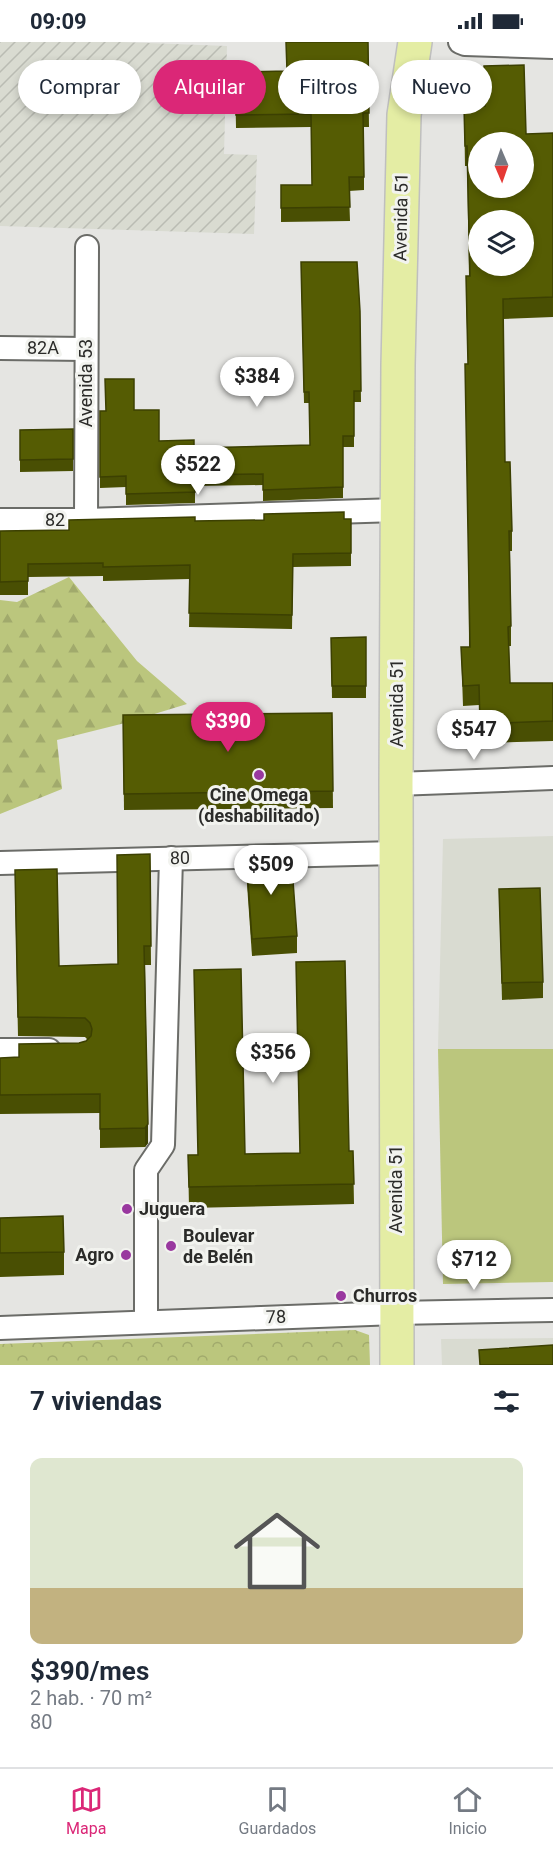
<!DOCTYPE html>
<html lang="es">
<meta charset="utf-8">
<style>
:root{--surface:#fff;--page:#f2f2f3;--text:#1f2937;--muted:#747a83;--line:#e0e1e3;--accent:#db2777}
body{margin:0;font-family:Roboto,sans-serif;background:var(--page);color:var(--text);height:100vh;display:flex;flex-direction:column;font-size:22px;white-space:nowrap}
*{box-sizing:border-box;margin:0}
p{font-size:20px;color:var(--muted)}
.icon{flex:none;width:33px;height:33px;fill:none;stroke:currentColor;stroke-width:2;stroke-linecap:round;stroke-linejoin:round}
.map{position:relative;height:1323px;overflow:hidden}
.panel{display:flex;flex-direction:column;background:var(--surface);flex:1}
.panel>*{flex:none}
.hud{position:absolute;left:18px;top:18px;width:518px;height:54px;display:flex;gap:12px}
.needle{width:39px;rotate:178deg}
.buttons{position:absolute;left:468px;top:90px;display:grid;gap:12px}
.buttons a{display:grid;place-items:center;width:66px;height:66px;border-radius:50%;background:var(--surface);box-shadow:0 3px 9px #0003;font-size:30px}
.price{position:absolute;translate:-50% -51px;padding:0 14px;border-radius:21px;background:#fff;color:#222;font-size:20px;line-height:39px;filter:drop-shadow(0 2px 3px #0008)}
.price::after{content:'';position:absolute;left:50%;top:36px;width:18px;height:14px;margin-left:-9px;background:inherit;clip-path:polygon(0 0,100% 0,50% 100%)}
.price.selected{background:var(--accent);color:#fff}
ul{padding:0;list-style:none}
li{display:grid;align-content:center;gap:12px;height:318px;padding:0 30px}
li span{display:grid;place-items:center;height:186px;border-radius:12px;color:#555}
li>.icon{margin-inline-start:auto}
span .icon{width:108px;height:108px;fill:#fffc;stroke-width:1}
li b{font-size:26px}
h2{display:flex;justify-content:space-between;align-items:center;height:72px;padding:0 30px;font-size:26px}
.chip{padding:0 21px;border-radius:27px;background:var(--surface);box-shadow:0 3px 9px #0003;font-size:21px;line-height:54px}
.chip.selected{background:var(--accent);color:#fff}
.status{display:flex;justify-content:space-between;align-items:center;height:42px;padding:0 30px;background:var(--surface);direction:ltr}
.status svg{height:16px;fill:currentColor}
.tab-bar{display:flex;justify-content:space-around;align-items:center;height:84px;border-top:2px solid var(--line);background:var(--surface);font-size:16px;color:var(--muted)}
.tab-bar a{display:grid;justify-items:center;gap:3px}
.tab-bar .selected{color:var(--accent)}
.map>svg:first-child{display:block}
.built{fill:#d9dbd1}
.industrial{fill:url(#industrial-furrows)}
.grass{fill:#bbc67d}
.forest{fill:url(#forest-firs)}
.park{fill:url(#park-crowns)}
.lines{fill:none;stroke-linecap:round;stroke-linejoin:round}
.minor-casing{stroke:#6b6c68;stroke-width:26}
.primary-casing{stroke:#bfbfbf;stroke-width:36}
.minor{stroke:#fff;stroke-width:22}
.primary{stroke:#e4eda4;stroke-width:33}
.wall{fill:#494f03}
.shaded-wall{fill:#3c4002}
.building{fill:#555c03;stroke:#3c4002;stroke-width:1.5;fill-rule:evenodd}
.poi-dot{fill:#99389f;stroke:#f2f3ef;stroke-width:2}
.labels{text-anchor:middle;stroke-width:6;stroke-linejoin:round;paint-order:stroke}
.street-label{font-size:18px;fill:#2b2b29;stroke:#f2f3ef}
.poi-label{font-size:18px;font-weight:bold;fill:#2b2b29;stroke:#f2f3ef;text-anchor:start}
</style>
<div class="status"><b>09:09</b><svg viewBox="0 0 49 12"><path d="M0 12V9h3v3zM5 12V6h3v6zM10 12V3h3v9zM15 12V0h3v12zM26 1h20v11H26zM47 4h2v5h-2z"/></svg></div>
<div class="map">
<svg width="553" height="1323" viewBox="0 0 553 1323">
<defs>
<pattern id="industrial-furrows" width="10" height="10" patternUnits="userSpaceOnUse" patternTransform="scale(1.5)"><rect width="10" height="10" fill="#d9dbd1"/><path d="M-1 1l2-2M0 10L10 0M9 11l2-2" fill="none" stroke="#babcb3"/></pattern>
<pattern id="forest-firs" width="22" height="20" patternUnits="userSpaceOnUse" patternTransform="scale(1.5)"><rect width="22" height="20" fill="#bbc67d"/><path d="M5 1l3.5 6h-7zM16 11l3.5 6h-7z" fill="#a1aa6c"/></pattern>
<pattern id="park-crowns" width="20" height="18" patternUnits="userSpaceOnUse" patternTransform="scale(1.5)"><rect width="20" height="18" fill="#bbc67d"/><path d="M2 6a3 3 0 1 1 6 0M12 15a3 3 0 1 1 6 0" fill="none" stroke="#a1aa6c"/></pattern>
</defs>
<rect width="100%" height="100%" fill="#e5e5e2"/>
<g class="built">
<path d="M553,794V1007H438L443,797Z"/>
<path d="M553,1296V1323H442L441,1297Z"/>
</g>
<path class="industrial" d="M0,0H121L227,4L224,112L257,113L254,192L0,184Z"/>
<path class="grass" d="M438,1007H553V1240L443,1242Z"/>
<path class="forest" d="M69,535L137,619L187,662L125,681L57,698L62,747L0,772V558L17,560Z"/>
<path class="park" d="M355,1288L369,1293L370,1323H0V1302Z"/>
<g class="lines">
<defs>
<g id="minor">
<path d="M460,0L465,2L553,5"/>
<path d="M0,306L86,307"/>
<path d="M0,478H86L397,468"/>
<path d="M86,478L87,205"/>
<path d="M396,742L553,736"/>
<path d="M0,821L396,811"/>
<path d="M0,1008H49"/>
<path d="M146,1280V1128L163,1103L171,816"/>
<path d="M0,1286L396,1271L553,1268"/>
</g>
<path id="primary" d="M397,1323L396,742L398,323L404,73L415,0"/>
</defs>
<use href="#minor" class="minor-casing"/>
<use href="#primary" class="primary-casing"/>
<use href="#minor" class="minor"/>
<use href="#primary" class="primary"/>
</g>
<g class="wall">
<path d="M368,0L369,85H364V148L349,149L350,179L281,180V143H312L311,85L236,86L235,30L287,29Z"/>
<path d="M484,24L526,92L553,91V275L503,277L505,420L512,489V509H510L511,584V604H509L510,641H553V699L480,701L479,663L463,664L461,605H469L468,322L466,254V234H469L467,124H465L464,65L485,64Z"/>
<path d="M301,220L360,269L361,360H354V405H343V456L263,459V443L195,444V461L126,463V445L100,446V369L134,368L159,399L194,406L310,403L309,361H304Z"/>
<path d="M73,387V429L20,430V388Z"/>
<path d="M351,477V524L293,525L292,587L189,585L190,537L103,539V534L28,535V553H0V489L69,488L195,479Z"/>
<path d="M366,595V656H332L331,596Z"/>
<path d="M332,671L333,766L124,768L123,673Z"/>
<path d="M150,812L151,923H145L148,1101L145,1105L100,1106V1071L0,1072V1016L19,1015L79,1001L86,999L88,998L85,995L18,994L15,847L59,924L118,922Z"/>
<path d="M246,812L297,894V911L252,914L246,828Z"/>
<path d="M499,847L543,940V956L502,958Z"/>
<path d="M296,920L349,1109H353L354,1162L189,1166L188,1113L300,1111Z"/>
<path d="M0,1176L64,1210V1233L0,1235Z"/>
</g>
<path class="shaded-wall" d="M148,1082V1101L145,1105V1086Z"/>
<g class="building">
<path d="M286,0H368L369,71H363L364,135H349L350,165L281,166V143H312L311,72L236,73L235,30L287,29Z"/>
<path d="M524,23L526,92L553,91V255L503,257L505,420H510L512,489H509L511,584L508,585L510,641H553V679L480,682L479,643L463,644L461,605H470L465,322H468L466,234H470L467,104H465L464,65L485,64L484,24ZM478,100H524V146H478ZM478,178H524V224H478Z"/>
<path d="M301,220H357L360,269L361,349H354V394H343V445L263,448V432L195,433V450L126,452V434L100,435V369H106L105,337H134V368H159V399L194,398V406L310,403L309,350H304Z"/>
<path d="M73,387V417L20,418V388Z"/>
<path d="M344,470V477H351V511L293,512L292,573L189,571L190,523L103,525V521L28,522V539L0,540V489L69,488V478L195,475V479L264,478V472Z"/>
<path d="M366,595V644H332L331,596Z"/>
<path d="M332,671L333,749L124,752L123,673Z"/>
<path d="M291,811L297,894L252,897L246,812Z"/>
<path d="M150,812L151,904H144L148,1082L145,1086L100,1087V1052L0,1053V1016L19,1015V1002L79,1001L86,999L91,994L92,987L90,981L85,976L18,975L15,828L57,827L59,924L118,922L117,813Z"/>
<path d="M540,846L543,940L502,941L499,847Z"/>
<path d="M345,919L349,1109H353L354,1142L189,1145L188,1113H198L194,928L241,927L245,1112L300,1111L296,920Z"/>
<path d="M63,1174L64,1210L0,1211V1176Z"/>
<path d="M553,1303V1323H480L479,1308Z"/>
</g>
<g class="poi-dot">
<circle cx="259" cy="733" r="6"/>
<circle cx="127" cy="1167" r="6"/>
<circle cx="171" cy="1204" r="6"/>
<circle cx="126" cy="1213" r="6"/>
<circle cx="341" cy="1254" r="6"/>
</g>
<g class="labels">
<g class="street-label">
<text transform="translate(401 175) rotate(-89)" y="6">Avenida 51</text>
<text x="43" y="312">82A</text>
<text transform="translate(86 341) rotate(-90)" y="6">Avenida 53</text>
<text x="55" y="484">82</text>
<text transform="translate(397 661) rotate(-90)" y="6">Avenida 51</text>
<text transform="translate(180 816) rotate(-1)" y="6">80</text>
<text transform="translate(396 1147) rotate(-90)" y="6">Avenida 51</text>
<text transform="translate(276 1275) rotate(-2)" y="6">78</text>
</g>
<g class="poi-label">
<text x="259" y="759" text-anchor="middle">Cine Omega<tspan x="259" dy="21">(deshabilitado)</tspan></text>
<text x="139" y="1173">Juguera</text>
<text x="183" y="1200">Boulevar<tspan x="183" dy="21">de Belén</tspan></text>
<text x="114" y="1219" text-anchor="end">Agro</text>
<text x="353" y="1260">Churros</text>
</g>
</g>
</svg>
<div class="buttons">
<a><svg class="needle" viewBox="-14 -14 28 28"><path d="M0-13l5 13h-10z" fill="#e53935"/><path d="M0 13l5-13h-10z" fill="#747a83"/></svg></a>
<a><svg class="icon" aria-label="layers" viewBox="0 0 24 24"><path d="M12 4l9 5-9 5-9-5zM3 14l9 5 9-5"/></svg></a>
</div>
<b class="price" style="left:257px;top:366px">$384</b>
<b class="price" style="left:198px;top:454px">$522</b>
<b class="price selected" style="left:228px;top:711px">$390</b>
<b class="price" style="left:474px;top:719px">$547</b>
<b class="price" style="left:271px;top:854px">$509</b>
<b class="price" style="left:273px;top:1042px">$356</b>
<b class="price" style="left:474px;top:1249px">$712</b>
<div class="hud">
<a class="chip">Comprar</a>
<a class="chip selected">Alquilar</a>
<a class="chip">Filtros</a>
<a class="chip">Nuevo</a>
</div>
</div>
<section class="panel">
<h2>7 viviendas<svg class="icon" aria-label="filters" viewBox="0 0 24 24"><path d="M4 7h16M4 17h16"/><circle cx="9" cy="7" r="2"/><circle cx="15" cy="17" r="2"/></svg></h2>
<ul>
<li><span style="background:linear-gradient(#dfe7d0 70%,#c2b280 0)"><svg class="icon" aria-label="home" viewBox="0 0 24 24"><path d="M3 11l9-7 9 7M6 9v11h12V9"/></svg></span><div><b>$390/mes</b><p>2 hab. · 70 m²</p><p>80</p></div></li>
</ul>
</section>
<nav class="tab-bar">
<a class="selected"><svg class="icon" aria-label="map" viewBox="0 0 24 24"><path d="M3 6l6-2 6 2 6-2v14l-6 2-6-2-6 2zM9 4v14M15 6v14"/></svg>Mapa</a>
<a><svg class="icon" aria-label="saved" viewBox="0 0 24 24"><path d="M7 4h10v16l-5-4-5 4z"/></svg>Guardados</a>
<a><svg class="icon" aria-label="home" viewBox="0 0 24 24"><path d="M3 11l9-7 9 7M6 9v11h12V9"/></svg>Inicio</a>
</nav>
